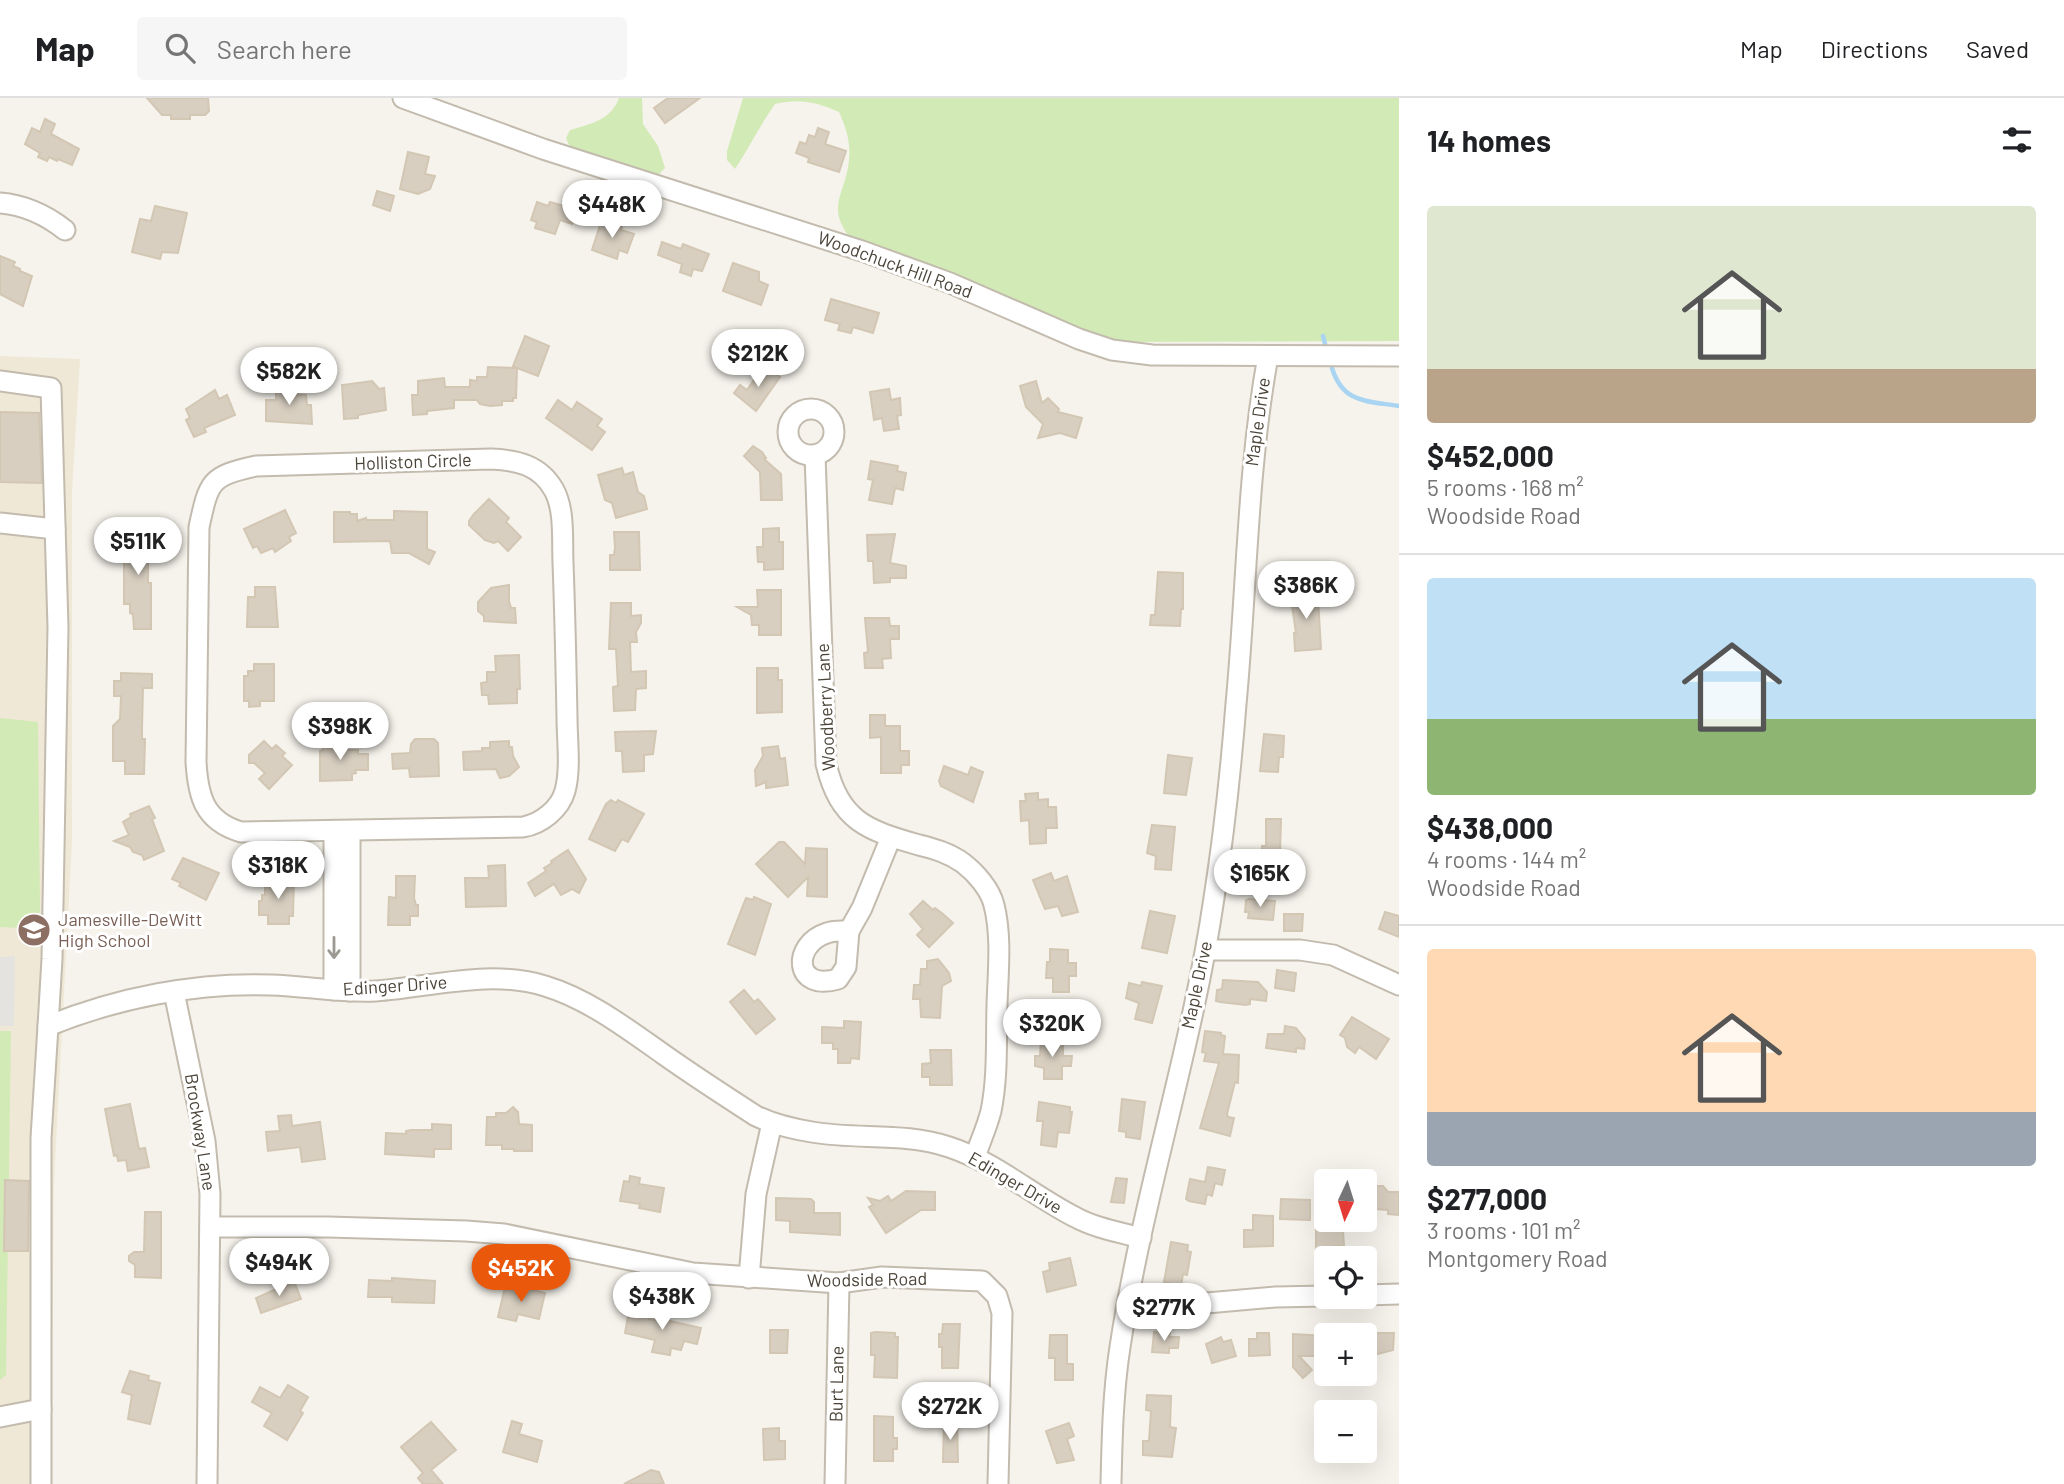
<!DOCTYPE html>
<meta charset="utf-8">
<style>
:root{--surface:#fff;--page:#f6f6f6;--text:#202124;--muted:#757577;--line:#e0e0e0;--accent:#ea580c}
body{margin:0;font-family:Barlow,sans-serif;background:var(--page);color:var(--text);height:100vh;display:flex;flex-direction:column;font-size:26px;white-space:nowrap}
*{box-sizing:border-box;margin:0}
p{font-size:23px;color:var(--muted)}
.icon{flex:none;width:38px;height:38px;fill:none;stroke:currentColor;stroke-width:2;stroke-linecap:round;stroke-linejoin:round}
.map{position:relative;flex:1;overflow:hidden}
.drawer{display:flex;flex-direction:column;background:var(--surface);width:665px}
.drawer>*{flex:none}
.needle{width:46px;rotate:184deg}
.tools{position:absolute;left:1314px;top:1071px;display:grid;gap:14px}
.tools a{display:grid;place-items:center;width:63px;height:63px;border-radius:7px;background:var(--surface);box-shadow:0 7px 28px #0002;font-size:35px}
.price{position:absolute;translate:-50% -60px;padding:0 16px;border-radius:24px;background:#fff;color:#222;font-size:23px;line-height:46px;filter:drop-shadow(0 2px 4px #0008)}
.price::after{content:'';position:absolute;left:50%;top:42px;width:21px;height:16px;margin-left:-10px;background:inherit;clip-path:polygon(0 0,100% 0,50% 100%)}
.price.selected{background:var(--accent);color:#fff}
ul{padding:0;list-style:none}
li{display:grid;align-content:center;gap:14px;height:371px;padding:0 28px}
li+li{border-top:2px solid var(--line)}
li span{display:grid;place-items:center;height:217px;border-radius:7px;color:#555}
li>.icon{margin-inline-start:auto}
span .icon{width:126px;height:126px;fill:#fffc;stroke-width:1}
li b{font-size:30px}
h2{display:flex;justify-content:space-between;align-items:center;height:84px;padding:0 28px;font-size:30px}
header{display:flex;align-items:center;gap:42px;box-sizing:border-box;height:98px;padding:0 35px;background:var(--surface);border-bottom:2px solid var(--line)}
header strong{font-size:33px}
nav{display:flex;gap:38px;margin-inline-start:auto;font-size:24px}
.search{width:490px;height:63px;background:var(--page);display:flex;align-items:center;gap:18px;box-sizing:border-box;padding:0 24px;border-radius:7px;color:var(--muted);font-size:26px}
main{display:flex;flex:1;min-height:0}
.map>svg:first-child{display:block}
.education{fill:#efe8d6}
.green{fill:#d2eab5}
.parking{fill:#e5e3e0}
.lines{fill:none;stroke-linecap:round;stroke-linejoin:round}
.stream{stroke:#a9d4f2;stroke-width:4.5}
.building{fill:#d8cfc1;stroke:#d3c7b4;stroke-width:2}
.minor-casing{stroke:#c2bbae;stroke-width:23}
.minor{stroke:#fff;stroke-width:19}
.oneway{stroke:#9c9892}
.labels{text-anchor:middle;stroke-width:6;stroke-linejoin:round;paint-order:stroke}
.street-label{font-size:18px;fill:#4b4439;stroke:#fff}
.education-label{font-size:18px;fill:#785e54;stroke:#fff;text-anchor:start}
</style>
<header>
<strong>Map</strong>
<div class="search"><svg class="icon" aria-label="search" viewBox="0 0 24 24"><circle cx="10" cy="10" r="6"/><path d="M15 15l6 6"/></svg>Search here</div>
<nav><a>Map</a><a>Directions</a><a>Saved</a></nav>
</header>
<main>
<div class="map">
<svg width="1399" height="1386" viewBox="0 0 1399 1386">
<rect width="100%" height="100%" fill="#f6f3ec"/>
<path class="education" d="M0,258L80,261L72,394V743L54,1084L51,1386H0Z"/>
<g class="green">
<path d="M619,0H642L643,26L658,48L665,70L658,77L570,49L566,40L570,32C591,26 611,22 619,0Z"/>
<path d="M743,0H1399V243L1115,244L1057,225L850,140C825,107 846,96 849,62C851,45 846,29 839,14C818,4 798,0 775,6C760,27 749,50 735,71L727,62V53Z"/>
<path d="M0,620L38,624L40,814L21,830L0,829Z"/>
<path d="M0,933H11L6,1277L0,1282Z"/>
</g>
<path class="parking" d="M15,858L14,928H0V859Z"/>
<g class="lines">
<g class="stream">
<path d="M1323,238L1325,246"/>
<path d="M1332,270C1343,306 1368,303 1399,308"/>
</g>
</g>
<g class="building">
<path d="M147,0H208L209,13L205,17H190V21H171V17H162Z"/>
<path d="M668,0H700L665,25L654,10Z"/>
<path d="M45,21L55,26L51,36L79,51L72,67L58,61L57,63L49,59L47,63L38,59L40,55L25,46L32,30L40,34Z"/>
<path d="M818,30L829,34L825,46L846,53L839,74L808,64L809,60L796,55L800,44L806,46L809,37L815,39Z"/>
<path d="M408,54L429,59L425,76L435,78L430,91L418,96L400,91Z"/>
<path d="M377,93L394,98L390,113L373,107Z"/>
<path d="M537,104L548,108L550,104L577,112L572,126L560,122L555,136L535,130L537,124L531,122Z"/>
<path d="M155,108L187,115L178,155L162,154L160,161L132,154L140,121L151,123Z"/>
<path d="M602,121L622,128L621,132L634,136L627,155L619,152L617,161L592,152Z"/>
<path d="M662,144L681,151L683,146L709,156L702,173L693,171L691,178L680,174L682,166L658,157Z"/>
<path d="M0,158L15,164L13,168L20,171V173L32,178L23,208L0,196Z"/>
<path d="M733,165L759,174V183L768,187L761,207L723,193Z"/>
<path d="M831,201L879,215L873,235L853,229L851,235L838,232L840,226L825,222Z"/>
<path d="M525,238L549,248L538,278L517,270L516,300H513V303H502V307L490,308L480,306L477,302H454V310L427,313V316L413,317L412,297H418V283L444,280L445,289H470V282L477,283V279H487L488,269L516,270L513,268Z"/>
<path d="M768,270L780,279L756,313L734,295L740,287L747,292L756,279L759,281Z"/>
<path d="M372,283L379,291L384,290L386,312L358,317V320L344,321L342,287Z"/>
<path d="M1036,283L1042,305L1048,300L1059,311L1058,314L1082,320L1076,340L1060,335L1038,340L1043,326L1026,309L1020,288Z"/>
<path d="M291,287V296L306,297L307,307H311L312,326L266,323V302H276V288Z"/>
<path d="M889,291L891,302L900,300L901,317L897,318L899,331L884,333L882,320L874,322L870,294Z"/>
<path d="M215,292L219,301L227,297L235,317L204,330L206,334L194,339L186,322L190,320L186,311Z"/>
<path d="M558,302L572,312L577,304L602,321L597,328L605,334L592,352L546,320Z"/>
<path d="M0,314L39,315L42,385L0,384Z"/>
<path d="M753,348L762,354L766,360L764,361L781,376L782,402H761L760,374L744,358Z"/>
<path d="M871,363L898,368L897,373L906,375L903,392L895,390L892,406L869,402L873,382L868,381Z"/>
<path d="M622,370L624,377L633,374L638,394L644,398L647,411L616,420L612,405L605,402L598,377Z"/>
<path d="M489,401L509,420L506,424L521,439L508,453L498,443L494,445L485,442L469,427V423L474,416Z"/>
<path d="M285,412L296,435L289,439L291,443L275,454L273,450L261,455L257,448L253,450L244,431Z"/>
<path d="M394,413L427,414V451L435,454L429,466L409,455H392L390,443L334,444V414H350V416H357V423L366,420V422H394Z"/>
<path d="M779,430V444H783V471L764,472V464H758L757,449H763V431Z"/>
<path d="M124,432L154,433L153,447H149L148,457V485H151V531H134L133,516L130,515V506H124Z"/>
<path d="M614,434H639L640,472H610V457H614L615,450Z"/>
<path d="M895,436L890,465L906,468V480H890V484L874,485L873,463H868L867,437Z"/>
<path d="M1158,474L1183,475V511H1181L1180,528L1150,527L1151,517H1155Z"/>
<path d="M509,487V503L511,510H515L516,525L484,523V518L478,513V504L491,490Z"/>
<path d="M255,489H275L278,529H247L248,499H255Z"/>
<path d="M757,492H781V537H759V527H752L751,517L737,509H758Z"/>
<path d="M1307,493V494H1314V500H1318L1321,551L1295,553L1294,535H1296L1290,494Z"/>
<path d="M611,505H631V518L641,517V525L636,534L637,544H630L631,574L646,573V590L636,591L635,612L614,613L613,589L618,588L616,551H609Z"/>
<path d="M865,520H889L890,528H899V541H890L891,560L882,561L883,570H865L864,555L868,554Z"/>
<path d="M519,557L520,591H517V605L489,606L488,597H482L481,585L487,584V574H496L495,558Z"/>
<path d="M254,566H274V603H260V608L249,609V603H244V578H248V573H254Z"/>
<path d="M757,570H778V582H782V614L757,615Z"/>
<path d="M121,575L152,576V590H143L142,629V641H145L144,676H125V663H113V628L120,621L121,598H114V583H121Z"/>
<path d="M870,617H885V628H900V653H909V667H901V675H881V639L870,640Z"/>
<path d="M656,633L653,656L644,657V673L623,674L622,653H616L615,634Z"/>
<path d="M1264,636L1284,638L1283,659H1279L1278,674L1260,673Z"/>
<path d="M338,641L346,652H358V656H368V672H355L356,675L352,676V682L320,683V653L323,652V646L327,642Z"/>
<path d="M415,641H434L438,645L439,678L410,679L409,670L393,671L392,656L410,655L411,646Z"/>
<path d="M264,643L272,651L276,647L285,655L282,658L292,667L269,691L259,681L265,675L254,665H249V657Z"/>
<path d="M509,643V649H512L513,658L519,669L509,678L500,680L496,671L464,672L463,654L482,653V650H490V644Z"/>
<path d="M778,648L780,661L785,660L788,687L766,690V684L756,688L755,672L763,658L762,650Z"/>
<path d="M1168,657L1192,660L1186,697L1164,695Z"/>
<path d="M944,668L968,677L971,669L983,674L973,704L941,688L939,683Z"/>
<path d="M1038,695V702L1048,701V709H1056L1057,730H1046V745L1030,746L1029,722L1021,723L1020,703H1026L1025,696Z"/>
<path d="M611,702L616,705L618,702L644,716L628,744L622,741L615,753L589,741L606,706Z"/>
<path d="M149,708L155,720L152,721L164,753L144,762L142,757L133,754L130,749L114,743L129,737L123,724L131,719L130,716Z"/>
<path d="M1266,721H1281L1280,756H1277V776H1258L1255,774V766L1250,765V753H1262V748H1266Z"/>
<path d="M1152,727L1175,729L1171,772L1155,771L1156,758L1147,755Z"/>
<path d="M779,744H784L805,766L806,750L827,751V799L807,798L808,779L788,799L756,766Z"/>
<path d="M568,752L586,781L579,795L572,791L561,797L554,786L535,798L528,785L546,773L544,770L552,765L551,763Z"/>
<path d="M183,760L219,775L206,802L179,788L181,785L172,781Z"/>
<path d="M505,767L506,808L466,809L465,780H489L488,768Z"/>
<path d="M1051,775L1054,783L1067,778L1078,814L1062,818L1058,808L1045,811L1033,782Z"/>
<path d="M396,778H415L414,800L416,807H418V818H410V827H388L389,799L396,800Z"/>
<path d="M274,779H294L293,818H289V826H268V817H259V803H262V797H265V784L274,783Z"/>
<path d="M754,799L771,806L755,857L728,846L746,800L753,802Z"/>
<path d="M1249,801L1275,803L1273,822L1248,820L1249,814H1245L1246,802Z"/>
<path d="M923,803L933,812L935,810L943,816L953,825L929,849L917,837L923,831L910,816Z"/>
<path d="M1150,813L1175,818L1167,855L1142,850Z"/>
<path d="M1385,814L1399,818V839L1379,831Z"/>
<path d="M1284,816H1303L1302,833H1284Z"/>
<path d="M1050,851L1068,852V865H1076V878H1069V894H1053V880H1046L1047,864H1050Z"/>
<path d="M938,861L949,875L951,883L942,888L940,920L921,919L920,901H913L914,887H920L921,871H927V863Z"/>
<path d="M1277,872L1296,875L1294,893L1275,890Z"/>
<path d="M1223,882L1258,884L1267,894L1266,903L1250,901V906L1246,907L1220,904L1216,903L1217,892L1222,891Z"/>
<path d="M1142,884L1162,888L1152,925L1135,921L1139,905L1126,900L1129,885L1141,888Z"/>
<path d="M744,892L754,904L758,901L775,921L756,936L730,904Z"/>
<path d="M1352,919L1389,941L1376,961L1359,949L1355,955L1347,949L1345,940L1340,937Z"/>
<path d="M844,923L861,924L859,961L851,960L850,965H838V951H833V945H822V929L844,930Z"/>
<path d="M1285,928L1296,930L1305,941L1304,951L1296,950V954L1266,950L1268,936H1284Z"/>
<path d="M1205,933L1221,935V937L1225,938L1223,956L1239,957L1238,985L1235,984L1227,1016L1228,1019L1234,1020L1230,1038L1200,1030L1219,965L1204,963L1206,955L1202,954Z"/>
<path d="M1041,941L1063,942V958H1072L1071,968H1062V981H1044V970L1035,968V958H1040Z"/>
<path d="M930,952H951L952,987H930V979H922V966L931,965Z"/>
<path d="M1122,1001L1145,1004L1140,1041L1126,1039V1034L1119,1033Z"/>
<path d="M1039,1004L1070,1009V1014H1072L1069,1035L1058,1034L1056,1049L1041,1047L1043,1023H1037Z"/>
<path d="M130,1006L139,1051L145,1050L149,1069L128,1073L126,1062L118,1063L117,1057L114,1058L105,1011Z"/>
<path d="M513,1009L518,1014L519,1026L532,1027V1053H514V1051H502V1047H486L487,1019H496V1015H506Z"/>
<path d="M291,1017L292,1028L320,1024L325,1061L302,1064L300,1049L268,1053L266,1034L280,1033L278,1018Z"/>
<path d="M432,1026L451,1027V1051H434V1059L385,1056L386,1035L406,1036V1033L411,1032H432Z"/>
<path d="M1208,1069L1225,1072L1222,1087L1215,1085L1212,1098L1207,1096L1205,1106L1189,1103L1186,1101L1190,1081L1205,1084Z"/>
<path d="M630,1078L640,1080L639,1086L664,1090L660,1114L639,1110L640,1106L620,1103L624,1083L629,1084Z"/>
<path d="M1116,1080L1127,1081L1124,1105L1111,1104Z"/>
<path d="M5,1082L29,1083L28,1153H4Z"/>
<path d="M1378,1088H1383L1388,1094H1399V1117L1388,1116V1112L1376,1111V1108H1366L1367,1095H1371Z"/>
<path d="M906,1093L935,1094V1112H921L886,1135L869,1109L873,1107L868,1100L880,1103L888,1098L891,1103Z"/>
<path d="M776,1100L811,1101L814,1104V1115H840V1137L790,1134V1123L776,1122Z"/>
<path d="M1281,1101L1310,1102V1122L1280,1121Z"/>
<path d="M145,1114H161V1180L135,1179V1167L129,1163V1158L134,1154H144Z"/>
<path d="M1253,1117L1273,1118V1148L1244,1149V1132H1253Z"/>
<path d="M1316,1126H1326V1133H1343L1344,1148H1334V1152H1316Z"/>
<path d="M1171,1144L1188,1147L1187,1153L1191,1154L1187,1177L1183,1176L1181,1188L1164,1184Z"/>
<path d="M1070,1160L1076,1187L1047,1194L1043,1174L1050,1172L1049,1165Z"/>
<path d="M392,1180L435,1183L434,1205L392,1204V1199H368L369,1182L392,1183Z"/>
<path d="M294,1183L301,1201L261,1215L256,1200Z"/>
<path d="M505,1189L523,1193L524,1190L545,1195L539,1221L518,1216L516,1223L498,1219Z"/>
<path d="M629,1213L650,1217L649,1221L670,1225V1223L701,1230L697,1246L684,1243L681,1252L671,1250L670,1257L652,1254L655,1242L625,1235Z"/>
<path d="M943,1226H960L958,1270H942V1249H939V1236H942Z"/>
<path d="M770,1232H788L787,1255H770Z"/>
<path d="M875,1234L895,1235V1239H898L897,1280L874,1279L875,1257H871V1235Z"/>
<path d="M1154,1234L1170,1235L1169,1239H1179L1178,1250H1169V1255L1152,1254Z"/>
<path d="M1257,1235H1269L1270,1257L1249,1258V1241H1257Z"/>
<path d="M1369,1235H1394L1393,1252L1374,1257L1365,1266V1242H1369Z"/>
<path d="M1293,1236L1326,1238V1258H1299L1312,1272L1303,1280L1293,1269Z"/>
<path d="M1050,1237H1067V1266H1073V1282H1055V1260H1049Z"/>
<path d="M1221,1239L1223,1244L1231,1242L1236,1258L1212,1265L1206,1246Z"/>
<path d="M130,1273L149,1278L148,1282L160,1285L150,1326L128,1321L132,1297L122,1294Z"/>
<path d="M288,1287L308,1299L300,1313L303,1315L287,1342L264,1328L272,1315L252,1304L260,1289L280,1300Z"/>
<path d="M1147,1297L1171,1298L1170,1329L1176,1330L1172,1359L1143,1357V1343H1149L1151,1313L1146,1312Z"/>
<path d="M874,1318L893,1319V1340H897V1351H893V1363H874Z"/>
<path d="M944,1322H957L958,1364H943Z"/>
<path d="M512,1323L522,1326L519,1336L542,1343L537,1364L503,1354Z"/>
<path d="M431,1324L456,1352L431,1372L443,1386H423L418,1380L423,1375L401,1349Z"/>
<path d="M1069,1325L1074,1338L1067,1341L1074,1362L1057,1365L1046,1333Z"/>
<path d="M779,1330V1343H785V1361L764,1362L763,1331Z"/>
<path d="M651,1372L659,1374L664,1386H624Z"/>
</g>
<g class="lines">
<defs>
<g id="minor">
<path d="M403,0L543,51L862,153L950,185L1079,241L1112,252L1152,257L1399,258"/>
<path d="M0,105C25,107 46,117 65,132"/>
<path d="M0,283L51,290L58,529L52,861L48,928"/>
<circle cx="811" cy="334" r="23"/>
<path d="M815,357L826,666C840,723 866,732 919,747C935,751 949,755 963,765C976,775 990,791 994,807C1002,839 998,874 997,907C996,942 998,979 991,1013C987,1029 980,1044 975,1059"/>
<path d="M491,361C517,362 540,367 554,392C565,412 562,442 563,465C565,516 566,568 567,619C567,642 571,671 565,693C560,711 541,726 523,729L241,734C204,723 198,698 196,664L199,429C209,383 210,378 256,368Z"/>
<path d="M0,425L55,431"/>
<path d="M849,833L846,869L838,881C793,894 792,846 827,835C834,832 842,833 849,833Z"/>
<path d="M849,833L862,810L891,739"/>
<path d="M1206,852H1300L1333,857L1399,887"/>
<path d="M334,892V733"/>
<path d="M350,893V733"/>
<path d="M174,894L205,1043L210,1096L207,1386"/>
<path d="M210,1129H328L466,1133L504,1136L693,1175L839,1185L882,1179L982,1183L997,1198L1002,1215L998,1386"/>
<path d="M749,1180L756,1096L772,1025"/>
<path d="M1365,1197L1399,1196"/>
<path d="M1128,1204L1184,1207L1275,1199L1326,1198"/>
<path d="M0,1319L41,1311"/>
<path d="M41,1386V1040L48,928C117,900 196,884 271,887C306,888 341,895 376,893C431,889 491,871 545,888C588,901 626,930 663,956C694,978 725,998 756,1018C773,1026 793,1031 812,1034C857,1042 905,1034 949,1049C995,1064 1032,1097 1075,1119C1095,1130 1119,1134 1141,1140"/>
<path d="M835,1386L839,1185"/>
<path d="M1111,1386C1112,1340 1113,1294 1120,1249C1143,1097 1192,951 1214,800C1224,736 1231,670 1236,606C1247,490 1247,373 1268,258"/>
</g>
</defs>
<use href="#minor" class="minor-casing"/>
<use href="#minor" class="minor"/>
</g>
<defs><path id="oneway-shaft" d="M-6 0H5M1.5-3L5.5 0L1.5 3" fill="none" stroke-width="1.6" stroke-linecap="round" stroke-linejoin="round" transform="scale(1.75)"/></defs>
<use class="oneway" href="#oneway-shaft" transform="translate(334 850) rotate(90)"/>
<defs>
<symbol id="school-disc" viewBox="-11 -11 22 22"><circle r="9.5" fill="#8d6e63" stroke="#fff"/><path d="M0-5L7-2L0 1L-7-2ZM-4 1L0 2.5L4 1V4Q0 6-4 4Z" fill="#fff"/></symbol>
</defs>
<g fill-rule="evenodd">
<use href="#school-disc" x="15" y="813" width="38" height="38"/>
</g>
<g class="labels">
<g class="street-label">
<text transform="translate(895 167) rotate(20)" y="6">Woodchuck Hill Road</text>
<text transform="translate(1258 324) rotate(-82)" y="6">Maple Drive</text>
<text transform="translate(413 364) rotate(-2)" y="6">Holliston Circle</text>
<text transform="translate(826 609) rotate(-93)" y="6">Woodberry Lane</text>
<text transform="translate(1197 887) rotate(-78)" y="6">Maple Drive</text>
<text transform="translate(395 888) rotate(-4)" y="6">Edinger Drive</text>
<text transform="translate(200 1034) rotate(81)" y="6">Brockway Lane</text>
<text transform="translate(1015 1085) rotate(30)" y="6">Edinger Drive</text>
<text transform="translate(867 1182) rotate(-1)" y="6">Woodside Road</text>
<text transform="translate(837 1286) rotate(-89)" y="6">Burt Lane</text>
</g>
<g class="education-label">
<text x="58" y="828">Jamesville-DeWitt<tspan x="58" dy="21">High School</tspan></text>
</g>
</g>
</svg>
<div class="tools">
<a><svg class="needle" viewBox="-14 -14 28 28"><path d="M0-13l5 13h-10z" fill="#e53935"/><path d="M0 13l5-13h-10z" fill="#757577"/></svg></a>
<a><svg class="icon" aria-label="locate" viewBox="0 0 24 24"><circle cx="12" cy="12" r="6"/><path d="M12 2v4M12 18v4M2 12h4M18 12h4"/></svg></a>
<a>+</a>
<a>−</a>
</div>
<b class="price" style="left:612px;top:142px">$448K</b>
<b class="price" style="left:758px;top:291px">$212K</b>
<b class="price" style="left:289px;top:309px">$582K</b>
<b class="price" style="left:138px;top:479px">$511K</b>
<b class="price" style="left:1306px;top:523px">$386K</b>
<b class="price" style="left:340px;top:664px">$398K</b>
<b class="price" style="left:278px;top:803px">$318K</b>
<b class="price" style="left:1260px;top:811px">$165K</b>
<b class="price" style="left:1052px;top:961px">$320K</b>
<b class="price" style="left:279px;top:1200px">$494K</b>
<b class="price selected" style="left:521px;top:1206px">$452K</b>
<b class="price" style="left:662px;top:1234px">$438K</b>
<b class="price" style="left:1164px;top:1245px">$277K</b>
<b class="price" style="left:950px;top:1344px">$272K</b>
</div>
<section class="drawer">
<h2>14 homes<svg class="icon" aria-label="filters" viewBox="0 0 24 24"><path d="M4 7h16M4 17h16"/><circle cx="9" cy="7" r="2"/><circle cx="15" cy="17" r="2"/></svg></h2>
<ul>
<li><span style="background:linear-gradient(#dfe7d0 75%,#b9a48a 0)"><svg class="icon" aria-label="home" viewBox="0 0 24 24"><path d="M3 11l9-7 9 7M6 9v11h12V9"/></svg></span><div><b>$452,000</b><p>5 rooms · 168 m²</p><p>Woodside Road</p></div></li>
<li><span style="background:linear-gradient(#bfe0f5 65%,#8fb573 0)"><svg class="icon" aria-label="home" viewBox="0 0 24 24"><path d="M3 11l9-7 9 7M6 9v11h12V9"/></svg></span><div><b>$438,000</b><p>4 rooms · 144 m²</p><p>Woodside Road</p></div></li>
<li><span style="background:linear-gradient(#ffd9b3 75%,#9aa5b1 0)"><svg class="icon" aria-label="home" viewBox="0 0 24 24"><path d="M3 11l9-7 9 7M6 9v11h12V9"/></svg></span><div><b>$277,000</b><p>3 rooms · 101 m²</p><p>Montgomery Road</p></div></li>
</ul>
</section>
</main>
